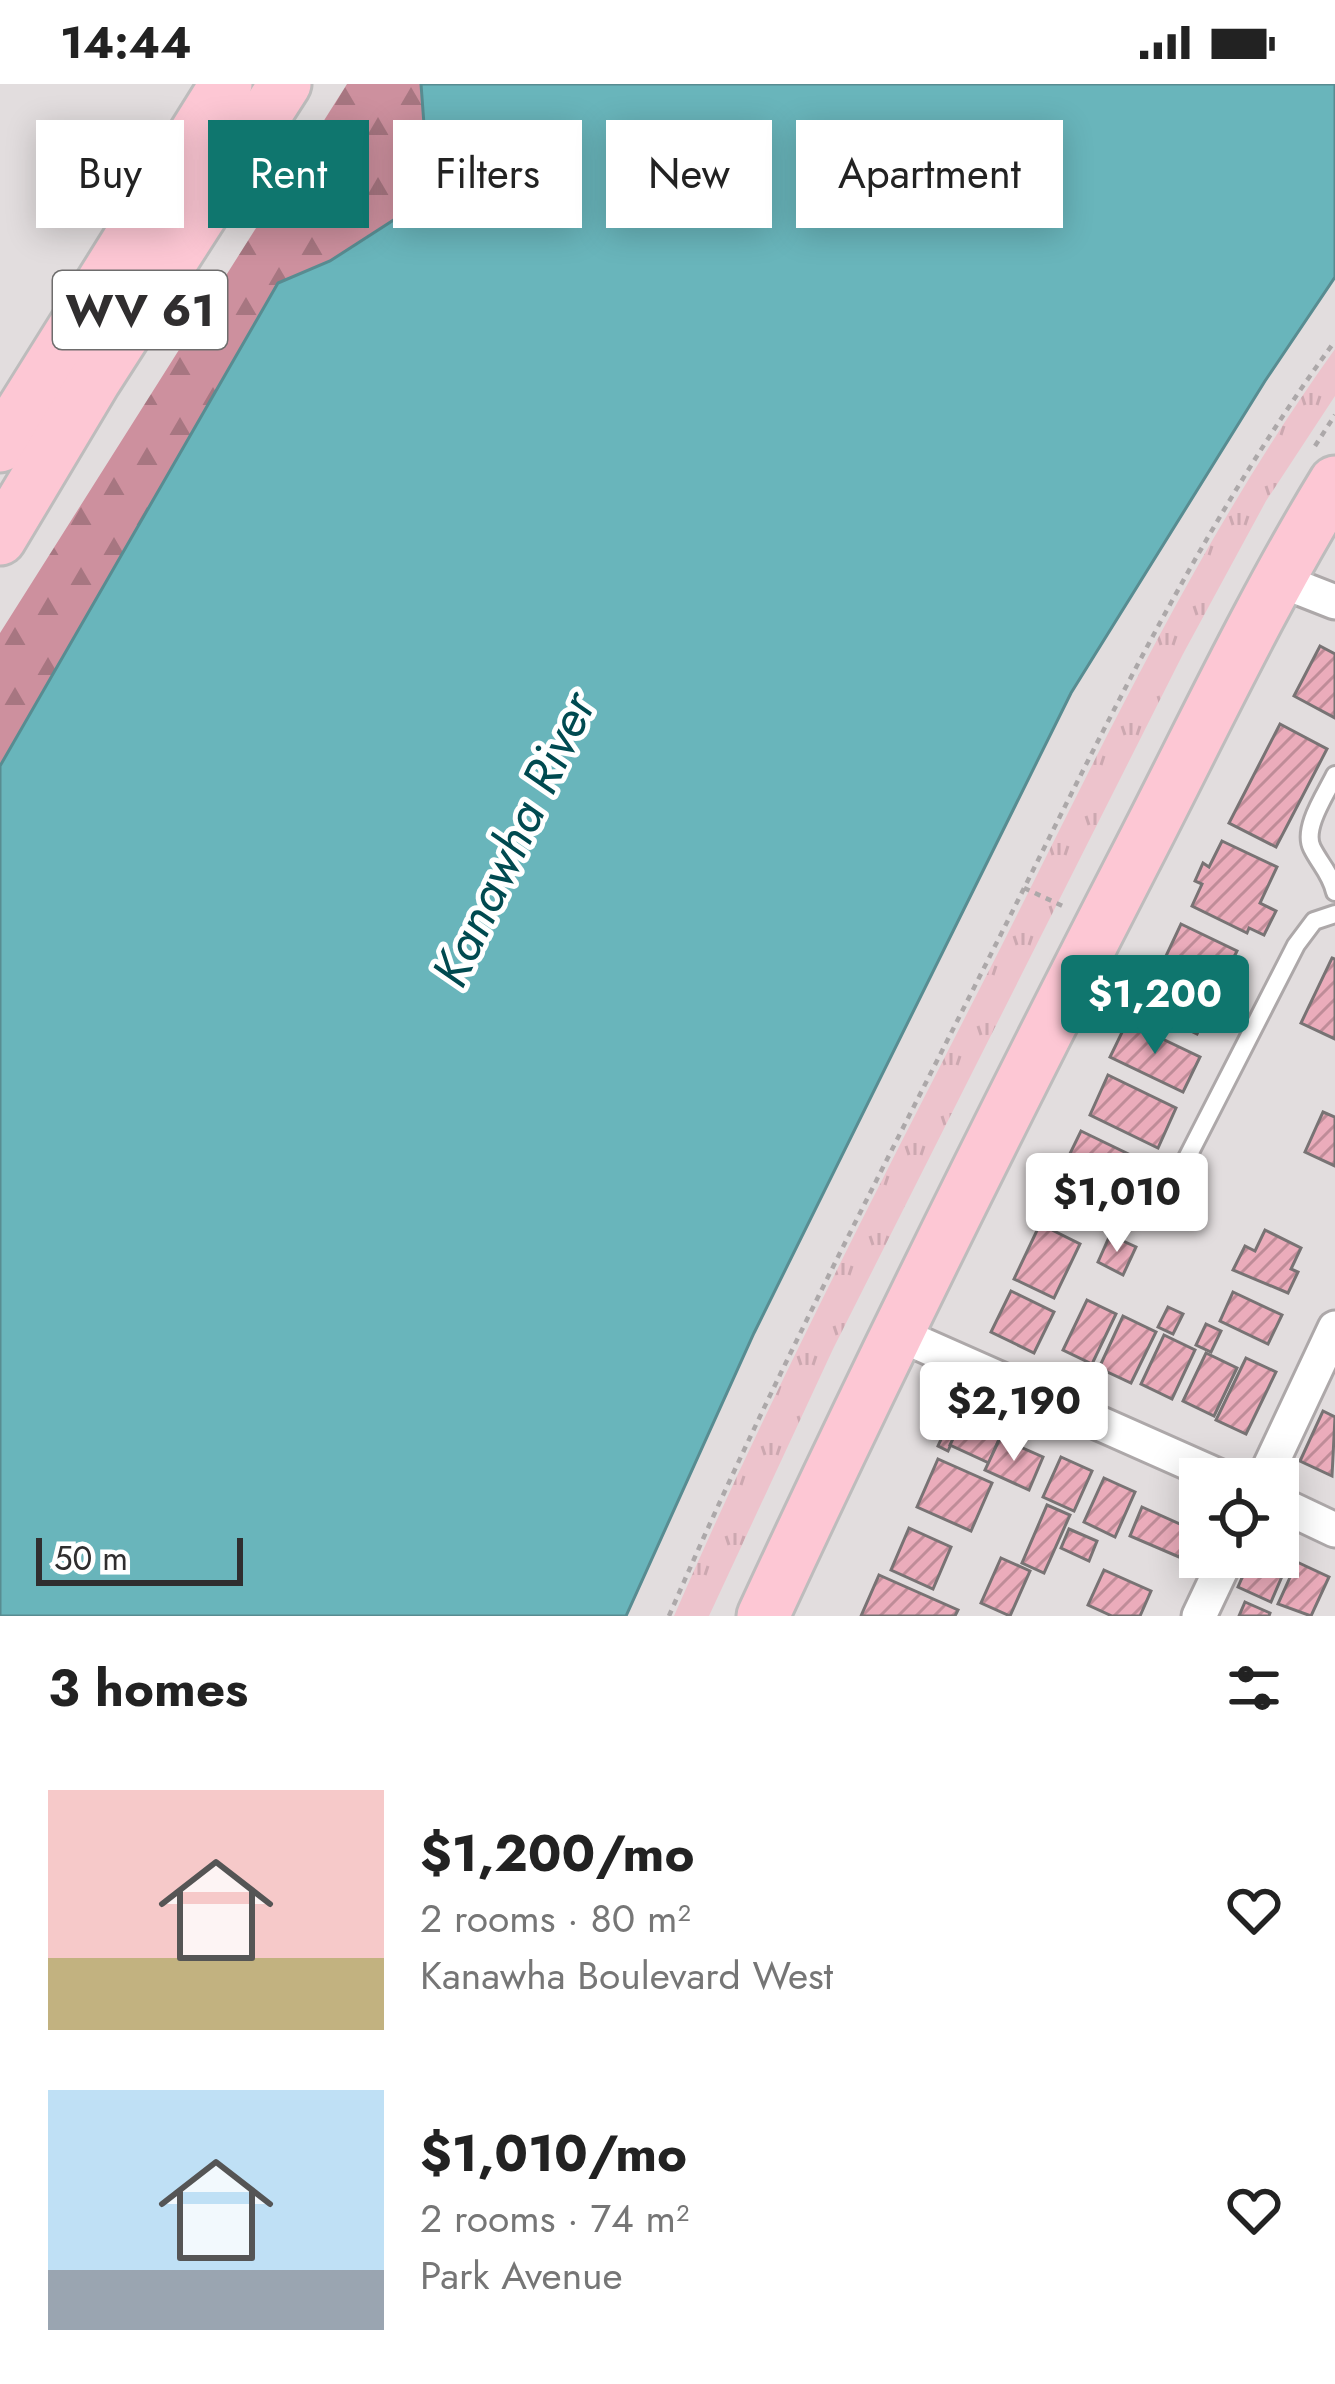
<!DOCTYPE html>
<meta charset="utf-8">
<style>
:root{--surface:#fff;--page:#f6f6f6;--text:#222;--muted:#767676;--accent:#0f766e}
body{margin:0;font-family:Jost,sans-serif;background:var(--page);color:var(--text);height:100vh;display:flex;flex-direction:column;font-size:45px;white-space:nowrap}
*{box-sizing:border-box;margin:0}
p{font-size:39px;color:var(--muted)}
.icon{flex:none;width:66px;height:66px;fill:none;stroke:currentColor;stroke-width:2;stroke-linecap:round;stroke-linejoin:round}
.map{position:relative;height:1532px;overflow:hidden}
.side{display:flex;flex-direction:column;background:var(--surface);flex:1}
.side>*{flex:none}
.guide{position:absolute;left:36px;top:36px;width:1263px;height:108px;display:flex;gap:24px}
.tools{position:absolute;left:1179px;top:1374px;display:grid;gap:24px}
.tools a{display:grid;place-items:center;width:120px;height:120px;border-radius:0px;background:var(--surface);box-shadow:0 6px 30px #0003;font-size:60px}
.scale{position:absolute;left:36px;bottom:30px;width:207px;box-sizing:border-box;padding-left:12px;border:6px solid #302e2f;border-top:0;font-size:33px;line-height:42px;white-space:nowrap;color:#302e2f;-webkit-text-stroke:9px #fff;paint-order:stroke}
.price{position:absolute;translate:-50% -102px;padding:0 27px;border-radius:12px;background:#fff;color:#222;font-size:39px;line-height:78px;filter:drop-shadow(0 3px 6px #0008)}
.price::after{content:'';position:absolute;left:50%;top:72px;width:36px;height:27px;margin-left:-18px;background:inherit;clip-path:polygon(0 0,100% 0,50% 100%)}
.price.on{background:var(--accent);color:#fff}
ul{padding:0;list-style:none}
li{display:flex;align-items:center;gap:36px;height:300px;padding:0 48px}
li span{display:grid;place-items:center;flex:none;width:336px;height:240px;border-radius:0px;color:#555}
li>.icon{margin-inline-start:auto}
span .icon{width:144px;height:144px;fill:#fffc;stroke-width:1}
li b{font-size:51px}
h2{display:flex;justify-content:space-between;align-items:center;height:144px;padding:0 48px;font-size:51px}
.chip{padding:0 42px;border-radius:0px;background:var(--surface);box-shadow:0 6px 30px #0003;font-size:42px;line-height:108px}
.chip.on{background:var(--accent);color:#fff}
.status{display:flex;justify-content:space-between;align-items:center;height:84px;padding:0 60px;background:var(--surface);direction:ltr}
.status svg{height:33px;fill:currentColor}
.map>svg:first-child{display:block}
.grass{fill:url(#grass-tufts)}
.forest{fill:url(#forest-firs)}
.water{fill:#69b5bb;stroke:#588c91;stroke-width:3}
.building{fill:url(#building-hatch);stroke:#787374;stroke-width:3}
.lines{fill:none;stroke-linecap:round;stroke-linejoin:round}
.service-casing{stroke:#ada8a9;stroke-width:22}
.minor-casing{stroke:#ada8a9;stroke-width:39}
.primary-casing{stroke:#bdbcbc;stroke-width:57}
.path{stroke:#aca8a9;stroke-width:4.5;stroke-dasharray:6 6;stroke-linecap:butt}
.service{stroke:#fff;stroke-width:16}
.minor{stroke:#fff;stroke-width:33}
.primary{stroke:#fdc7d4;stroke-width:51}
.labels{text-anchor:middle;stroke-width:10;stroke-linejoin:round;paint-order:stroke}
.shield{fill:#fff;stroke:#6e6d6d;stroke-width:3}
.shield-label{font-size:45px;font-weight:bold;fill:#302e2f}
.water-label{font-size:51px;font-style:italic;fill:#004a50;stroke:#fff}
</style>
<div class="status"><b>14:44</b><svg viewBox="0 0 49 12"><path d="M0 12V9h3v3zM5 12V6h3v6zM10 12V3h3v9zM15 12V0h3v12zM26 1h20v11H26zM47 4h2v5h-2z"/></svg></div>
<div class="map">
<svg width="1335" height="1532" viewBox="0 0 1335 1532">
<defs>
<pattern id="grass-tufts" width="24" height="20" patternUnits="userSpaceOnUse" patternTransform="scale(3)"><rect width="24" height="20" fill="#edc3cc"/><path d="M3 7l-1-3M5 7V3M7 7l1-3M15 17l-1-3M17 17v-4M19 17l1-3" fill="none" stroke="#cca8b0"/></pattern>
<pattern id="forest-firs" width="22" height="20" patternUnits="userSpaceOnUse" patternTransform="scale(3)"><rect width="22" height="20" fill="#cd909e"/><path d="M5 1l3.5 6h-7zM16 11l3.5 6h-7z" fill="#a77681"/></pattern>
<pattern id="building-hatch" width="6" height="6" patternUnits="userSpaceOnUse" patternTransform="scale(3)"><rect width="6" height="6" fill="#ebacbb"/><path d="M-1 1l2-2M0 6l6-6M5 7l2-2" fill="none" stroke="#bf8c98"/></pattern>
</defs>
<rect width="100%" height="100%" fill="#e2ddde"/>
<path class="grass" d="M1335,265V312L1266,417L1183,570L833,1265L709,1532H674C773,1304 889,1083 1002,861C1104,658 1202,450 1335,265Z"/>
<path class="forest" d="M347,0H421L425,54L406,128L330,177L278,199L0,682V549Z"/>
<path class="water" d="M421,0H1335V193L1265,297L1071,609L754,1249L626,1532H0V682L278,199L330,177L406,128L425,54Z"/>
<g class="building">
<path d="M1320,562L1335,570V634L1294,612Z"/>
<path d="M1280,640L1327,665L1276,763L1229,739Z"/>
<path d="M1222,757L1277,783L1260,819L1276,827L1264,851L1249,844L1247,849L1192,822L1202,800L1195,797L1203,779L1209,783Z"/>
<path d="M1181,840L1237,867L1197,950L1142,923Z"/>
<path d="M1332,874L1335,875V955L1301,939Z"/>
<path d="M1127,938L1200,973L1183,1008L1110,973Z"/>
<path d="M1108,991L1176,1024L1158,1064L1090,1031Z"/>
<path d="M1323,1028L1335,1033V1082L1305,1068Z"/>
<path d="M1081,1047L1147,1079L1128,1118L1062,1086Z"/>
<path d="M1040,1140L1080,1160L1054,1214L1014,1195Z"/>
<path d="M1265,1146L1301,1164L1291,1185L1298,1188L1288,1209L1233,1186L1245,1162L1255,1167Z"/>
<path d="M1110,1151L1136,1163L1123,1191L1098,1178Z"/>
<path d="M1011,1207L1054,1228L1034,1269L991,1248Z"/>
<path d="M1233,1208L1282,1231L1268,1260L1220,1237Z"/>
<path d="M1087,1216L1116,1230L1092,1280L1063,1266Z"/>
<path d="M1168,1223L1183,1230L1173,1250L1158,1243Z"/>
<path d="M1123,1232L1156,1248L1131,1299L1099,1284Z"/>
<path d="M1206,1240L1221,1247L1211,1268L1196,1261Z"/>
<path d="M1164,1251L1195,1266L1172,1315L1141,1300Z"/>
<path d="M1206,1269L1237,1284L1214,1332L1183,1317Z"/>
<path d="M1246,1274L1276,1288L1246,1350L1216,1336Z"/>
<path d="M954,1327L964,1331L948,1367L938,1362Z"/>
<path d="M1323,1327L1335,1333L1332,1392L1300,1377Z"/>
<path d="M964,1331L1002,1348L989,1379L950,1361Z"/>
<path d="M1005,1342L1025,1352L1020,1363L1000,1354Z"/>
<path d="M1000,1354L1043,1373L1029,1406L985,1386Z"/>
<path d="M1061,1373L1092,1387L1074,1427L1043,1413Z"/>
<path d="M938,1375L992,1399L971,1447L917,1423Z"/>
<path d="M1104,1394L1135,1408L1115,1453L1084,1438Z"/>
<path d="M1047,1421L1070,1431L1044,1489L1022,1479Z"/>
<path d="M1142,1423L1191,1445L1179,1473L1130,1452Z"/>
<path d="M909,1444L951,1463L933,1505L891,1486Z"/>
<path d="M1069,1445L1097,1457L1089,1477L1061,1464Z"/>
<path d="M1278,1471L1289,1476L1271,1518L1238,1503L1251,1473Z"/>
<path d="M1001,1474L1030,1487L1010,1532L981,1519Z"/>
<path d="M1297,1478L1329,1493L1311,1532L1278,1520Z"/>
<path d="M1104,1486L1151,1507L1140,1532H1112L1088,1521Z"/>
<path d="M879,1491L958,1526L955,1532H861Z"/>
<path d="M1245,1518L1270,1529L1269,1532H1239Z"/>
</g>
<g class="lines">
<defs>
<g id="service">
<path d="M1335,691C1326,710 1302,744 1312,764C1320,780 1331,790 1335,808"/>
<path d="M1166,1115L1296,861L1314,837L1335,830"/>
</g>
<g id="minor">
<path d="M1279,496L1335,518"/>
<path d="M896,1249L1225,1395"/>
<path d="M1264,1395L1335,1244"/>
<path d="M1278,1419L1335,1446"/>
<path d="M1199,1532L1227,1473"/>
</g>
<g id="primary">
<path d="M0,362L226,0"/>
<path d="M0,455L95,296L285,0"/>
<path d="M763,1532C880,1279 1004,1030 1131,783C1198,654 1259,522 1335,398"/>
</g>
</defs>
<use href="#service" class="service-casing"/>
<use href="#minor" class="minor-casing"/>
<use href="#primary" class="primary-casing"/>
<g class="path">
<path d="M1315,362L1335,331"/>
<path d="M1024,804L1067,824"/>
<path d="M669,1532C767,1305 883,1085 994,864C1098,658 1198,444 1335,257"/>
</g>
<use href="#service" class="service"/>
<use href="#minor" class="minor"/>
<use href="#primary" class="primary"/>
</g>
<g class="labels">
<rect class="shield" x="53" y="187" width="174" height="78" rx="9"/>
<g class="shield-label">
<text x="140" y="242">WV 61</text>
</g>
<g class="water-label">
<text transform="translate(513 755) rotate(-65)" y="18">Kanawha River</text>
</g>
</g>
</svg>
<div class="tools">
<a><svg class="icon" aria-label="locate" viewBox="0 0 24 24"><circle cx="12" cy="12" r="6"/><path d="M12 2v4M12 18v4M2 12h4M18 12h4"/></svg></a>
</div>
<div class="scale">50 m</div>
<b class="price on" style="left:1155px;top:973px">$1,200</b>
<b class="price" style="left:1117px;top:1171px">$1,010</b>
<b class="price" style="left:1014px;top:1380px">$2,190</b>
<div class="guide">
<a class="chip">Buy</a>
<a class="chip on">Rent</a>
<a class="chip">Filters</a>
<a class="chip">New</a>
<a class="chip">Apartment</a>
</div>
</div>
<section class="side">
<h2>3 homes<svg class="icon" aria-label="filters" viewBox="0 0 24 24"><path d="M4 7h16M4 17h16"/><circle cx="9" cy="7" r="2"/><circle cx="15" cy="17" r="2"/></svg></h2>
<ul>
<li><span style="background:linear-gradient(#f6c9c9 70%,#c2b280 0)"><svg class="icon" aria-label="home" viewBox="0 0 24 24"><path d="M3 11l9-7 9 7M6 9v11h12V9"/></svg></span><div><b>$1,200/mo</b><p>2 rooms · 80 m²</p><p>Kanawha Boulevard West</p></div><svg class="icon" aria-label="heart" viewBox="0 0 24 24"><path d="M12 20l-8-8c-3-5 5-10 8-4 3-6 11-1 8 4z"/></svg></li>
<li><span style="background:linear-gradient(#bfe0f5 75%,#9aa5b1 0)"><svg class="icon" aria-label="home" viewBox="0 0 24 24"><path d="M3 11l9-7 9 7M6 9v11h12V9"/></svg></span><div><b>$1,010/mo</b><p>2 rooms · 74 m²</p><p>Park Avenue</p></div><svg class="icon" aria-label="heart" viewBox="0 0 24 24"><path d="M12 20l-8-8c-3-5 5-10 8-4 3-6 11-1 8 4z"/></svg></li>
</ul>
</section>
